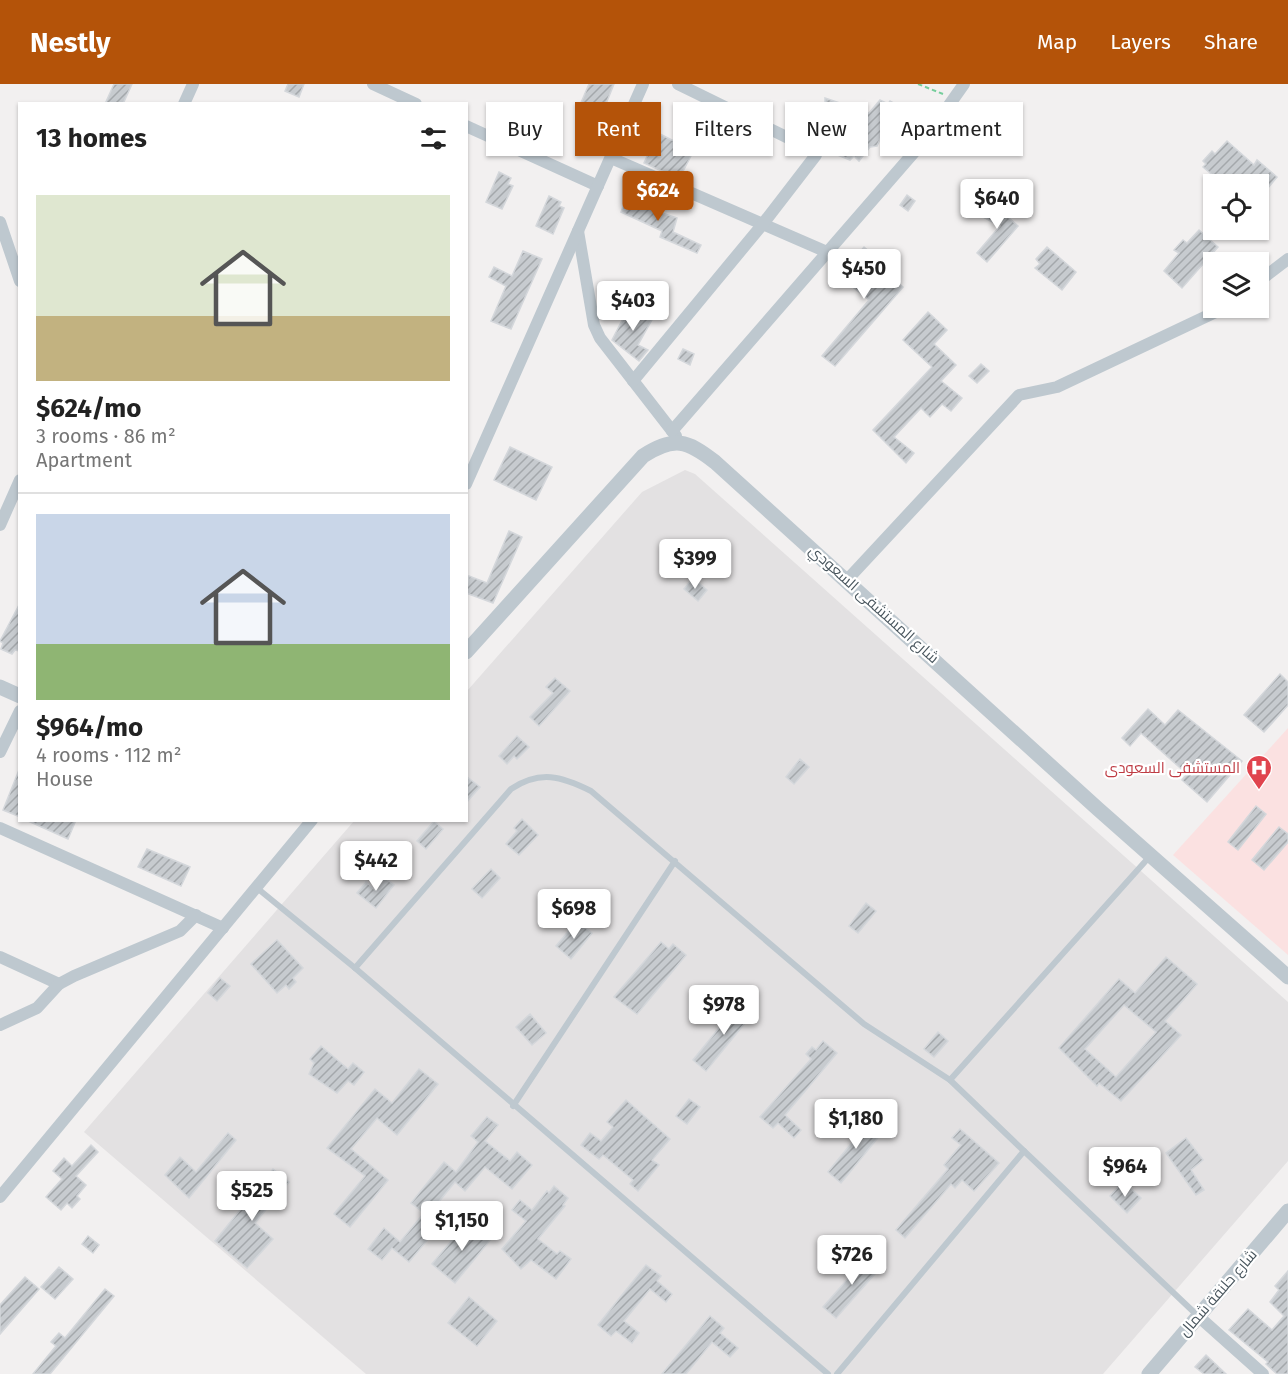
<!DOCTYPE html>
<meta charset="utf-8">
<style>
:root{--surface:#fff;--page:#f6f6f6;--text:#222;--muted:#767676;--line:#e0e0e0;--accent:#b45309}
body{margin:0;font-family:"Fira Sans",Cairo,sans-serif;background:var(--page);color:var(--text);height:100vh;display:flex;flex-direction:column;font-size:22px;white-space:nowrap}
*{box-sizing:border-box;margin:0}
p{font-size:20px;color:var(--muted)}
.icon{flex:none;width:33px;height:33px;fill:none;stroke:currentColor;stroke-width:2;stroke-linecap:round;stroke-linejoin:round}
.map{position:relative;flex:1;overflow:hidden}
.panel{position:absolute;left:18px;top:18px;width:450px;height:720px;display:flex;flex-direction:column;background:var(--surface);border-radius:0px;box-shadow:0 2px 4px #0004}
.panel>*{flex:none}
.guide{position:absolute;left:486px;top:18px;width:570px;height:54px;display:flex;gap:12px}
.tools{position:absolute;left:1203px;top:90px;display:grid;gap:12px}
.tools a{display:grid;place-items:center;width:66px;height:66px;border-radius:0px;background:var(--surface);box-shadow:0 2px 4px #0004;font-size:30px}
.price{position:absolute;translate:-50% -51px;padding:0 14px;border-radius:6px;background:#fff;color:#222;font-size:20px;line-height:39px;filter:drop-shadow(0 2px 3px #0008)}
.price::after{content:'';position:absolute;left:50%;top:36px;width:18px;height:14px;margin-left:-9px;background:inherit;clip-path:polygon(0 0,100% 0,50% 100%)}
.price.selected{background:var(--accent);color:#fff}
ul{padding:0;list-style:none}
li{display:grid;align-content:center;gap:12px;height:318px;padding:0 18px}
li+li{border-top:2px solid var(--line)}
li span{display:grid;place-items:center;height:186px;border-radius:0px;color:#555}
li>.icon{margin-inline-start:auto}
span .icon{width:108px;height:108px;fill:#fffc;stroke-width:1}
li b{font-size:26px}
h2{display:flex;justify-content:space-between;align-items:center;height:72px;padding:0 18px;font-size:26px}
.pill{padding:0 21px;border-radius:0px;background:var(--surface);box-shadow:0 2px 4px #0004;font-size:21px;line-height:54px}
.pill.selected{background:var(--accent);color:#fff}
header{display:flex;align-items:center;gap:36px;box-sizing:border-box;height:84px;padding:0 30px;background:var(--accent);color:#fff}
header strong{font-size:28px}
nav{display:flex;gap:33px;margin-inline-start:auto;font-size:21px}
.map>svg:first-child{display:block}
.education{fill:#e3e1e2}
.medical{fill:#fbe1e1}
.building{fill:url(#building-hatch);stroke:#d4d7db;stroke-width:1.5;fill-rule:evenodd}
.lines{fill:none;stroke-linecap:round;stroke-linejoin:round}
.path{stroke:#76ce9c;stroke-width:2;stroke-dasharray:4.5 3;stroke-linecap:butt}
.service{stroke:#bec8cf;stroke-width:6}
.minor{stroke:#bec8cf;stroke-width:12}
.tertiary{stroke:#bec8cf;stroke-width:15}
.labels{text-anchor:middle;stroke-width:4.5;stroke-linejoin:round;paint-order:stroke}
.street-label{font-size:15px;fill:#48555d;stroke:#fff}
.health-label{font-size:15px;fill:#be3a42;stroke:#fff;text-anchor:end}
</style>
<header>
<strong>Nestly</strong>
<nav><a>Map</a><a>Layers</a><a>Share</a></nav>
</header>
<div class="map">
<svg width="1288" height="1290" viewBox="0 0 1288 1290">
<defs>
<pattern id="building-hatch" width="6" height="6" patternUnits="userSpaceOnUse" patternTransform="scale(1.5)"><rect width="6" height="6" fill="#c7cbcf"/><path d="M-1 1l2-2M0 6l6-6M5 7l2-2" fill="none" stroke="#a4a8ab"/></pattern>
</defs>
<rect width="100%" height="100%" fill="#f2f0f0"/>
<path class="education" d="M685,386L695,390L767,454L1288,918V1077L1103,1290H366L84,1048L354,737L466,736L467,607L642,408Z"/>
<path class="medical" d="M1288,644V871L1173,771Z"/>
<g class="building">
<path d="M114,0H132L123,20H105Z"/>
<path d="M288,0H304L299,13L285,7Z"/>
<path d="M589,0H614L595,47L585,43L589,33L577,28Z"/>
<path d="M825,14L869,29L880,16L888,20L890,17L906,26L909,21L918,27L925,19L934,24L917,45L898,35L891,47L885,44L877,62L870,63L859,77L854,72L850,76L823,65L815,58L817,54L841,62L854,43L802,19H825Z"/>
<path d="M658,49L676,58L674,61L693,68L679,95L644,79Z"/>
<path d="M1227,57L1254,81L1257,76L1277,93L1258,116V100H1223L1203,83L1206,80L1203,77L1212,67L1215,70Z"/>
<path d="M499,88L511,94L508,100L513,102L502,125L486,118Z"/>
<path d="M907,111L915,117L908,127L900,121Z"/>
<path d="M549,112L561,118L559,122L564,124L553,150L536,142Z"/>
<path d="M998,113L1006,120L1000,126L1018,142L987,178L977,169L1000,142L983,133Z"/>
<path d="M626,114L644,121L647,115L662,121L659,128L677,134L673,148L701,161L697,169L660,153L662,147L621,128Z"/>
<path d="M1199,146L1218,163L1182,204L1164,187L1179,169L1174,166L1183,156L1187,159Z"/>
<path d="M864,163L886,182L883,186L903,203L835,282L822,272L869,216L840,193Z"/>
<path d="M1047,163L1076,188L1062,206L1035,184L1040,180L1036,175Z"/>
<path d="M523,167L542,175L511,245L491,237L506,202L489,193L494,183L512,192Z"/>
<path d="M630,221L654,232L638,261L648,266L639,277L612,256Z"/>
<path d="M928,228L947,246L934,260L956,281L941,297L962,314L951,327L942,320L930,333L921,324L894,353L914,369L906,379L873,346L932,283L903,256Z"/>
<path d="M683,265L694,270L690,281L678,275Z"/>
<path d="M981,280L989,287L977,299L969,292Z"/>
<path d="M510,363L552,383L536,416L494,396Z"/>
<path d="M509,447L522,453L493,519L466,509L469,492L487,499Z"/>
<path d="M693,494L707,506L698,517L684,505Z"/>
<path d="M20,519V567L15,566L12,570L1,565L3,559L0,557Z"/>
<path d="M1280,590L1288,598V621L1264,648L1244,631Z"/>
<path d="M555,594L570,607L539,642L530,633L553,609L546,603Z"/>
<path d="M1148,625L1165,641L1178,626L1242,677L1207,718L1182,696L1187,690L1141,649L1130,662L1122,654Z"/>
<path d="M517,652L529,663L517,675L514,672L507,680L499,672Z"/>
<path d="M800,675L809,683L794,700L786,693Z"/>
<path d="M19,686H20V733L3,726Z"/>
<path d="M466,692L480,703L466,719Z"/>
<path d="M1256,722L1266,730L1238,766L1228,758Z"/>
<path d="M522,735L538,751L519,771L506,760L517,747L514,744Z"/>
<path d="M26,736H76L68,755Z"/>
<path d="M434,737L443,745L426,765L417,757Z"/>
<path d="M1279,743L1288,750V758L1264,786L1252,776Z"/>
<path d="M147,765L190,783L181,802L138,783Z"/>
<path d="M491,785L500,794L482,814L472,805Z"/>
<path d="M385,794L394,801L376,824L357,809L366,798L375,806Z"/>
<path d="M866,819L876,827L858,849L849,842Z"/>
<path d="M577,837L592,849L571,875L556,862Z"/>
<path d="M277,856L303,884L293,894L296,898L289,905L286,901L277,909L251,880Z"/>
<path d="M661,858L669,865L673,860L686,871L637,930L614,913Z"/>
<path d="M1166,873L1197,900L1165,937L1181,951L1121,1017L1099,999L1097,1002L1059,964L1119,895L1135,909ZM1124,921L1156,948L1116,993L1085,965Z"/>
<path d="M220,894L230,902L217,917L208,909Z"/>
<path d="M741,917L754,928L706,987L693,976Z"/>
<path d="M530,930L546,949L532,961L516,943Z"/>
<path d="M938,948L948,957L934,973L924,965Z"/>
<path d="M823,957L837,969L785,1031L801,1046L794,1054L778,1039L773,1044L760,1033L811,975L806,970L812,963L816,966Z"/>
<path d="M321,962L348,985L353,979L364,988L354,1001L348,997L337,1009L309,990L314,979L310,975Z"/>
<path d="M419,985L438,1000L397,1051L377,1034L351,1065L388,1096L350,1143L334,1130L365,1092L327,1064L375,1005L392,1019Z"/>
<path d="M689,1015L700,1023L687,1040L676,1032Z"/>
<path d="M626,1016L670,1055L652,1076L659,1081L638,1107L630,1100L633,1096L603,1071L599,1075L581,1061L590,1049L601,1057L613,1043L607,1038Z"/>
<path d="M487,1033L498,1041L485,1057L510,1077L517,1068L532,1081L512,1105L485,1083L465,1107L455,1098L432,1126L444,1136L409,1178L392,1164L382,1176L368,1165L384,1144L400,1158L424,1129L411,1119L444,1078L456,1088L478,1058L471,1052Z"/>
<path d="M872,1034L885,1045L841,1099L828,1088Z"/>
<path d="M960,1045L999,1079L974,1107L962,1096L955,1104L951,1100L905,1154L896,1146L948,1085L944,1081L961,1061L952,1054Z"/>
<path d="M228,1049L236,1056L189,1114L165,1091L180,1073L196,1088Z"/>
<path d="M1186,1054L1203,1076L1191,1086L1204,1106L1196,1111L1166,1069Z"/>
<path d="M91,1061L98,1068L76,1092L86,1101L77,1112L80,1115L72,1124L67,1119L61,1126L46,1113L62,1095L53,1087L64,1074L72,1082Z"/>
<path d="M273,1085L289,1098L255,1139L273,1155L247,1184L215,1157Z"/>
<path d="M1121,1100L1123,1103L1126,1100L1141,1114L1127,1129L1110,1112Z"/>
<path d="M554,1102L568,1114L563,1121L565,1122L538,1155L557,1170L560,1167L571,1175L556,1195L531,1176L521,1185L502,1165L526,1137L512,1126L520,1116L532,1126L547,1107L549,1109Z"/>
<path d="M469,1136L491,1155L455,1199L432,1180Z"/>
<path d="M88,1152L99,1161L93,1169L82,1160Z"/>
<path d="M869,1171L882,1182L836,1234L823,1223Z"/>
<path d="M646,1181L661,1192L657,1197L672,1210L666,1218L650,1205L624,1237L639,1249L632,1259L616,1247L611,1252L598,1241Z"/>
<path d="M59,1183L73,1195L55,1215L41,1203Z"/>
<path d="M1288,1187V1290H1277L1266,1280L1268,1278L1229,1246L1248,1225L1272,1246L1284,1232L1270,1218L1279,1206L1275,1202Z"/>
<path d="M25,1193L39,1205L0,1250V1221Z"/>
<path d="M105,1205L114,1212L50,1290H33L56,1262L51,1258L59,1249L65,1254Z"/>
<path d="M469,1213L497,1237L477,1262L448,1239Z"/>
<path d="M710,1232L724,1244L720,1249L738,1264L730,1273L712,1258L686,1290H662Z"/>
<path d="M1206,1271L1226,1290H1204L1195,1283Z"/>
</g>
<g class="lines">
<path class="path" d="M918,0L943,10"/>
<g class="service">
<path d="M257,804L355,884L828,1290"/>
<path d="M355,884L511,705C540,686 561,692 591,707L864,940L950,996L1024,1067L837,1290"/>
<path d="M950,996L1151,771"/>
<path d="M513,1022L675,777"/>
<path d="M1024,1067L1198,1232"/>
</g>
<g class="minor">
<path d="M373,0L416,20"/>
<path d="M184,20L193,0"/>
<path d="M466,42L598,102"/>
<path d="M611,74L827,168"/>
<path d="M0,138L20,197"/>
<path d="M578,147L594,241L600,254L676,352"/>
<path d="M1258,198L1288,175"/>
<path d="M633,297L762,141L816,71L815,67L678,0"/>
<path d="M672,347L923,58L964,0"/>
<path d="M466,400L643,0"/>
<path d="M0,441L20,396"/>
<path d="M847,496L1019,311L1057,303L1224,224"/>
<path d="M0,668L20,627"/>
<path d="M0,744L223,844"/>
<path d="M0,873L59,900"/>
<path d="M0,941L37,924L59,900L74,892L180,847L196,831"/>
<path d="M0,1113L312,736"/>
<path d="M1198,1232L1263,1290"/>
</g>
<g class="tertiary">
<path d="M466,568L643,372C674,352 687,356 715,378L1098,725L1288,893"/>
<path d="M0,603L20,612"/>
<path d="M1149,1290L1288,1127"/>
</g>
</g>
<defs>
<symbol id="hospital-pin" viewBox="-11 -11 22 30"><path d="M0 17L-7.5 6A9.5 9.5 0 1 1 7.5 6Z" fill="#e0444e" stroke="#fff"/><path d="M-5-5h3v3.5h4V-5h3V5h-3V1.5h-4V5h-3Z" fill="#fff"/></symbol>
</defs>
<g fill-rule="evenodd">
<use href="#hospital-pin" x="1244" y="669" width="30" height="40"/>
</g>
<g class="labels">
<g class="street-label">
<text transform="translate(874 520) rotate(42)" y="5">شارع المستشفى السعودي</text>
<text transform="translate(1218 1209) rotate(-49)" y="5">شارع حلنقة شمال</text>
</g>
<g class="health-label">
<text x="1240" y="689">المستشفى السعودى</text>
</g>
</g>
</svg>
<div class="tools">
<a><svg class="icon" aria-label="locate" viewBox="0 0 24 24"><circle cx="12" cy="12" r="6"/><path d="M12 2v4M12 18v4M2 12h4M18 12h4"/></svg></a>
<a><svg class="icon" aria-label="layers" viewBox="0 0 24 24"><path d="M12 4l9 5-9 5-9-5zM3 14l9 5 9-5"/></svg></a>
</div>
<b class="price selected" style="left:658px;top:138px">$624</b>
<b class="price" style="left:997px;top:146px">$640</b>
<b class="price" style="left:864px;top:216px">$450</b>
<b class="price" style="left:633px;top:248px">$403</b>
<b class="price" style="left:695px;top:506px">$399</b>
<b class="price" style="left:376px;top:808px">$442</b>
<b class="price" style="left:574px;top:856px">$698</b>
<b class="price" style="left:724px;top:952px">$978</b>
<b class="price" style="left:856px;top:1066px">$1,180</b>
<b class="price" style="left:1125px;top:1114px">$964</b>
<b class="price" style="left:252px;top:1138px">$525</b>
<b class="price" style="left:462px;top:1168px">$1,150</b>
<b class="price" style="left:852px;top:1202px">$726</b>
<div class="guide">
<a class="pill">Buy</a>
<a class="pill selected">Rent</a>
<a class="pill">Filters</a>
<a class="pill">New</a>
<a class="pill">Apartment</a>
</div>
<section class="panel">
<h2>13 homes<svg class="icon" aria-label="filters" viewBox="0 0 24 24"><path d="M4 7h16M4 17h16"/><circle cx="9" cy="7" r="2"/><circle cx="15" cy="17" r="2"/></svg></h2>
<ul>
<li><span style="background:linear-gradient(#dfe7d0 65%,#c2b280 0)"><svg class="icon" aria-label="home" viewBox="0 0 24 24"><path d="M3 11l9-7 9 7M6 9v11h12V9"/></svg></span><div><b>$624/mo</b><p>3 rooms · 86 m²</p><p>Apartment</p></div></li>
<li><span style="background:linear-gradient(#c9d6e8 70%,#8fb573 0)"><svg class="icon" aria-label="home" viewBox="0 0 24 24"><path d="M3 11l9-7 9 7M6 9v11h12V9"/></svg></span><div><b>$964/mo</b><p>4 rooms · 112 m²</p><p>House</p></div></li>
</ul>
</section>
</div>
